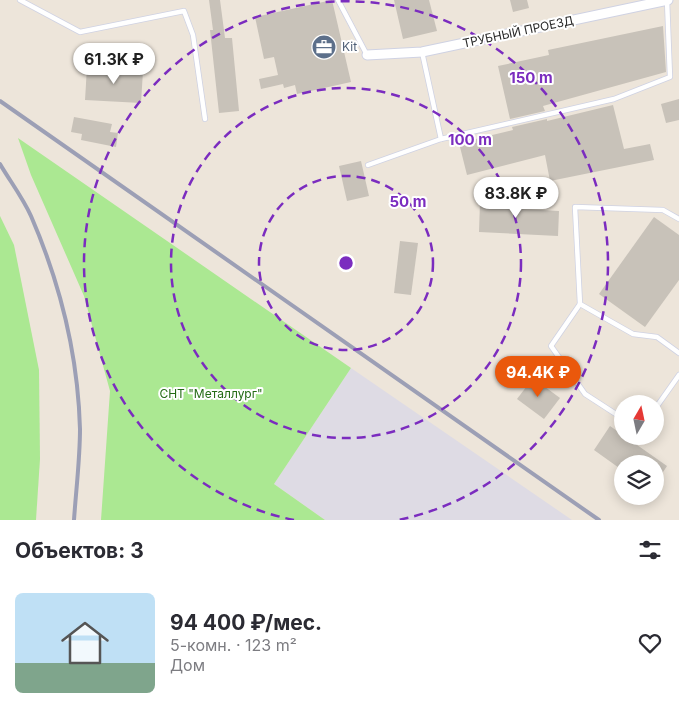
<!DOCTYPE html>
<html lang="ru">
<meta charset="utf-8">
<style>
:root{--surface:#fff;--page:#f7f7f7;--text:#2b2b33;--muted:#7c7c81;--accent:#ea580c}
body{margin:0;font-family:Inter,sans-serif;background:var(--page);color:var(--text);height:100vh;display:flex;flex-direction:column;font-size:19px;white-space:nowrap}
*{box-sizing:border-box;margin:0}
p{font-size:16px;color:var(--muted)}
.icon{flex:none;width:28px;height:28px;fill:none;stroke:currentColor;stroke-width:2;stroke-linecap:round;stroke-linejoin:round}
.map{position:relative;height:520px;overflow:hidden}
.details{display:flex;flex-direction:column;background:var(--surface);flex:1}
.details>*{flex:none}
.needle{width:32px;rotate:9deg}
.fabs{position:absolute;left:614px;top:395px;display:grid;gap:10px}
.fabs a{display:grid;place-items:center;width:50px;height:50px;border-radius:50%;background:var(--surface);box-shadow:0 2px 12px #0003;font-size:25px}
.price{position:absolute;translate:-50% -42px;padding:0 11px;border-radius:18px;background:#fff;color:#222;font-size:16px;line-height:32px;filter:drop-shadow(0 1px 2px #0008)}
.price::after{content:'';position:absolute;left:50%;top:30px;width:15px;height:11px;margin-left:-8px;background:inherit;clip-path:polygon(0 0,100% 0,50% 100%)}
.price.active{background:var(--accent);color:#fff}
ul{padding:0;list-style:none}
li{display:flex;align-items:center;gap:15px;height:125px;padding:0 15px}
li span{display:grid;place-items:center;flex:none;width:140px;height:100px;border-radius:8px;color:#555}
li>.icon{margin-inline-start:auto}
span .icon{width:60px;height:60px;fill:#fffc;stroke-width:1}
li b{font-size:21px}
h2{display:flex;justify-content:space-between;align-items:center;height:60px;padding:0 15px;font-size:21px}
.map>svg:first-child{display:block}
.industrial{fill:#dedbe4}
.green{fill:#abe892}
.building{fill:#c8c2b9}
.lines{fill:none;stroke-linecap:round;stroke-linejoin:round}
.lane-casing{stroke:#cfd2e3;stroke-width:6}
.street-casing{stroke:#cfd2e3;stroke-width:11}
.lane{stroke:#fff;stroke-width:4.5}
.street{stroke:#fff;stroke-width:9}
.rail{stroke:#9c9fb5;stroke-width:4}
.ring{fill:none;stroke:#7b2cbf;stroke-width:2.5;stroke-dasharray:9 6}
.labels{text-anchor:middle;stroke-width:4;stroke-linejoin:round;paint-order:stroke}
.street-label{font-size:12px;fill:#292929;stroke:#fff}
.service-label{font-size:12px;fill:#4e5e75;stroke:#fff;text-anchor:start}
.park-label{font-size:12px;fill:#236b14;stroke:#fff}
.centre{fill:#7b2cbf;stroke:#fff;stroke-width:2.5}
.ring-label{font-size:15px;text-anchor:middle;font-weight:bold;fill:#7b2cbf;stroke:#fff;stroke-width:4;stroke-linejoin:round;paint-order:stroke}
</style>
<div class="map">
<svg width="679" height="520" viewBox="0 0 679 520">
<rect width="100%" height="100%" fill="#ede5da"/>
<path class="industrial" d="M351,368L572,520H325L274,484Z"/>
<g class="green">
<path d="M18,138L351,368L274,484L325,520H101L110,391L84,296L31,175Z"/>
<path d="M0,216L14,245L39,370L40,459L36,520H0Z"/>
</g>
<g class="building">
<path d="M209,0H220L225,38H232L239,111L219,113L210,30H213Z"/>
<path d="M332,0L351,82L297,94L295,85L284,88L283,84L261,89L259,79L278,75L274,57L264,59L255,17Z"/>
<path d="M394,0H429L437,31L403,39Z"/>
<path d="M510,0H527L529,8L513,12Z"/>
<path d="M663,26L666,72L543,106L545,111L510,119L498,66L549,55L548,50Z"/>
<path d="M87,67L143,71L141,103L85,100Z"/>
<path d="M679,99V120L666,123L661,104Z"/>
<path d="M613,105L624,149L650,144L654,160L550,181L545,155L467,175L459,143L513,130L512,127L547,119V121Z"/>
<path d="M74,117L112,124L110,132L118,133L116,147L81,140L82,134L71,132Z"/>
<path d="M361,161L369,196L347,201L339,166Z"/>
<path d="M491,189L504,190L503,208L559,211L558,236L479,232L480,202L491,203Z"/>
<path d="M654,217L679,235V280L645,327L599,294Z"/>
<path d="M400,241L418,243L411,295L394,293Z"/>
<path d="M533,378L560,398L544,419L517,399Z"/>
<path d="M610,426L667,466L655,484V464H622V470L594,450Z"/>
</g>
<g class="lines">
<defs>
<g id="lane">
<path d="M20,0L80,32L184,11L193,35L205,119"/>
<path d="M338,0L367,55"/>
<path d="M422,52L441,139"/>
<path d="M368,165L441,139L614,99L670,77L667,0"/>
<path d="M679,219L663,210L575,207L580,304L633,334L657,337L679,353"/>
<path d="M580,304L551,346L585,394L622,418"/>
<path d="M655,409L679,375"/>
</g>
<path id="street" d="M367,55L422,52L668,0"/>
</defs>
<use href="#lane" class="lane-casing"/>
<use href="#street" class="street-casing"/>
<use href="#lane" class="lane"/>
<use href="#street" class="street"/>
<g class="rail">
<path d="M0,101L599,520"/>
<path d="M0,164C10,181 23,198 31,216C60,283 78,356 80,429C80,459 76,490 74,520"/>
</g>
</g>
<g class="ring">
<circle cx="346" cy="263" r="87"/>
<circle cx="346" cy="263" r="175"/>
<path d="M294 520A262 262 0 1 1 398 520"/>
</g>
<defs>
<symbol id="office-disc" viewBox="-11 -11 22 22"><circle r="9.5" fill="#5c6f8a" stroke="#fff"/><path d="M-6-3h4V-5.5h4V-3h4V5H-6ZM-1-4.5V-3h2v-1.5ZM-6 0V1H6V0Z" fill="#fff"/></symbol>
</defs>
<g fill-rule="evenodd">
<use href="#office-disc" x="310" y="33" width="28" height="28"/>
</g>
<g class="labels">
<g class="street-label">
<text transform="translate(518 32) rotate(-12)" y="4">ТРУБНЫЙ ПРОЕЗД</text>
</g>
<g class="service-label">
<text x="342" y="51">Kit</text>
</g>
<g class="park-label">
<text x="211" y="398">СНТ "Металлург"</text>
</g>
</g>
<circle cx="346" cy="263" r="8" class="centre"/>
<g class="ring-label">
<text x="531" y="83">150 m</text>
<text x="470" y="145">100 m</text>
<text x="408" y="207">50 m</text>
</g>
</svg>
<div class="fabs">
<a><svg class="needle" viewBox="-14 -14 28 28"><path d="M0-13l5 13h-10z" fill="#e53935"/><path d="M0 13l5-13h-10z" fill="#7c7c81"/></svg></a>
<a><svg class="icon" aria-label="layers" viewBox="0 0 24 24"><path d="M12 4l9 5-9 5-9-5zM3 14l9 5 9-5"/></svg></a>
</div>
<b class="price" style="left:114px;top:85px">61.3K ₽</b>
<b class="price" style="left:516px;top:219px">83.8K ₽</b>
<b class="price active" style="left:538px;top:398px">94.4K ₽</b>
</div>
<section class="details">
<h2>Объектов: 3<svg class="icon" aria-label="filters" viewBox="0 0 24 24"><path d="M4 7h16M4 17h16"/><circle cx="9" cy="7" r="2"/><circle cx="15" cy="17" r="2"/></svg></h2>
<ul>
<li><span style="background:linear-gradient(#bfe0f5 70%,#7fa58c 0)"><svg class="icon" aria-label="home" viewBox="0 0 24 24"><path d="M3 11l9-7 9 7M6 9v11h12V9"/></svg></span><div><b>94 400 ₽/мес.</b><p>5-комн. · 123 m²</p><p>Дом</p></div><svg class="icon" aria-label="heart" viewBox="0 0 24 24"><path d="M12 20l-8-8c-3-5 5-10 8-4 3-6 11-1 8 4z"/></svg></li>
</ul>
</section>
